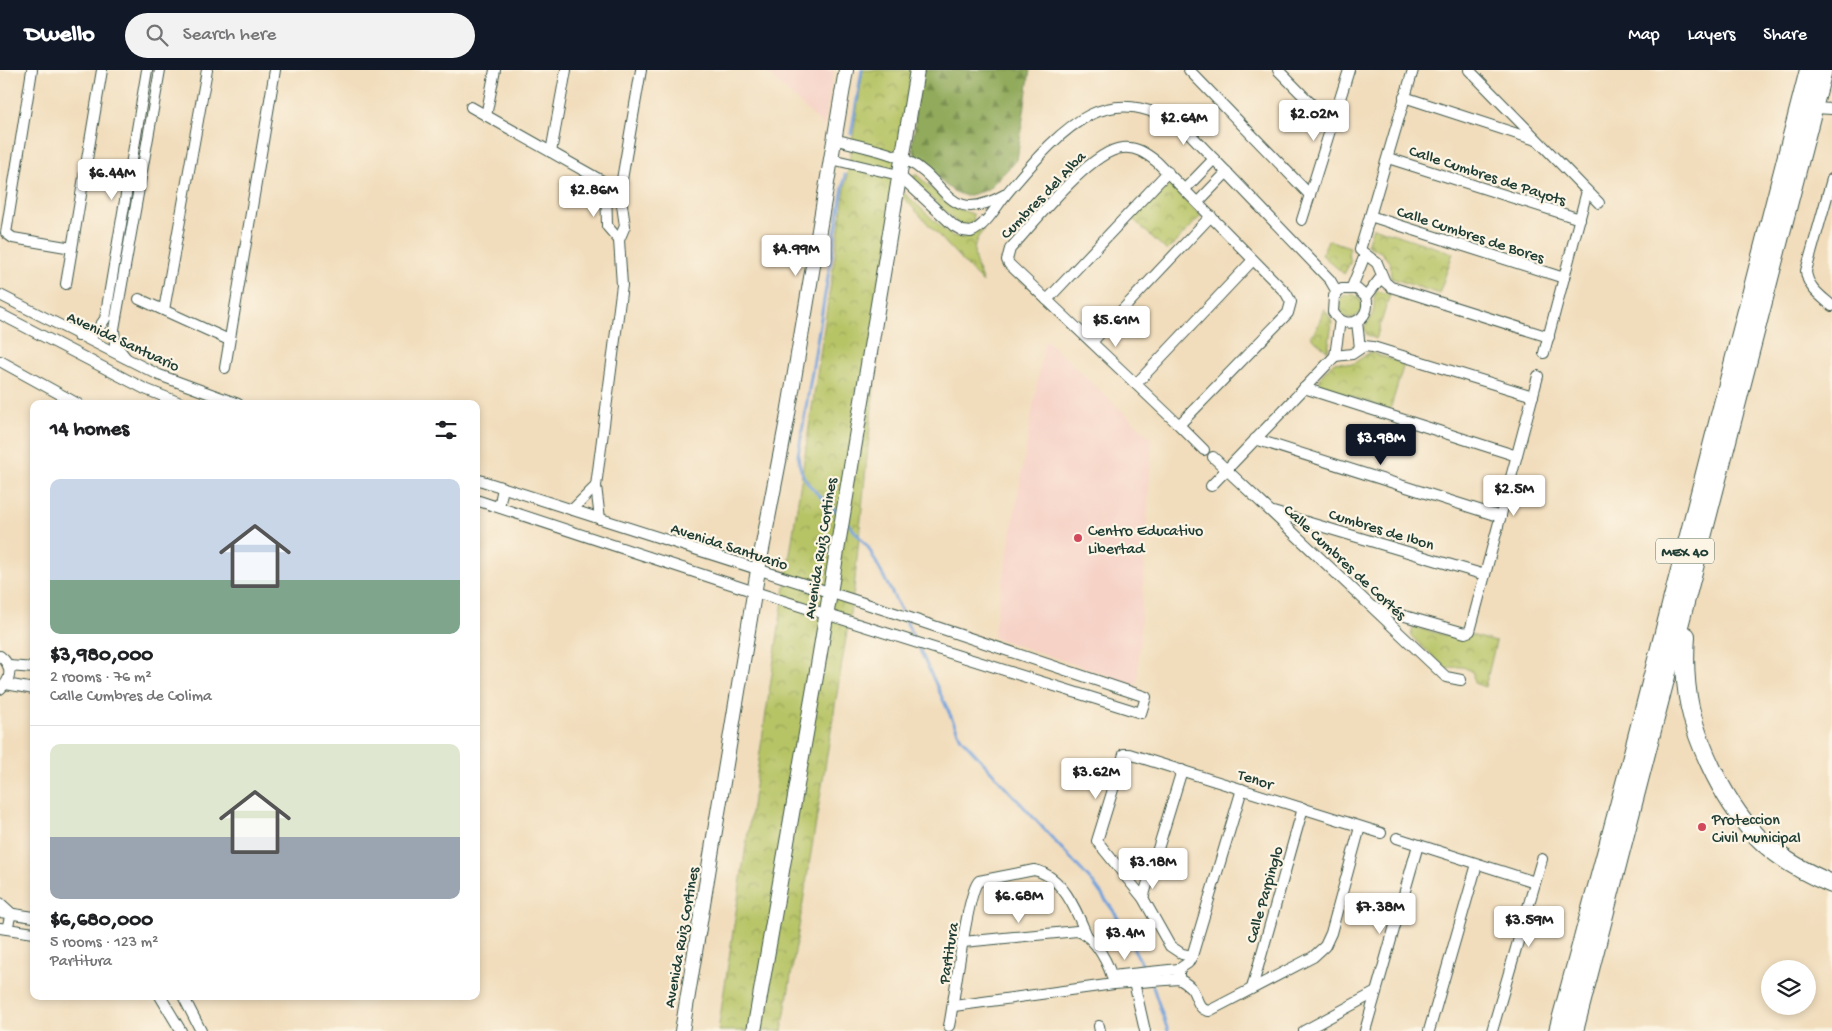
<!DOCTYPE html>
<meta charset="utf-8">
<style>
:root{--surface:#fff;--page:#f2f2f2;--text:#202124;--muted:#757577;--line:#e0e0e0;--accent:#111827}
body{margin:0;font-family:"Gochi Hand",sans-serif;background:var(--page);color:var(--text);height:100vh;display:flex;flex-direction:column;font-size:19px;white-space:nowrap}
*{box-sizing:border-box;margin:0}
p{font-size:16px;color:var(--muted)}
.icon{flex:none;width:28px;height:28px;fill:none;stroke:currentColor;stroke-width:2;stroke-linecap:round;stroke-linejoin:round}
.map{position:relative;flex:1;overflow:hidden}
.side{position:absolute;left:30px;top:330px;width:450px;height:600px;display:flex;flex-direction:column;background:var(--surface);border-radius:10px;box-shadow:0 2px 8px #0003}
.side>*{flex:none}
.fabs{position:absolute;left:1761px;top:890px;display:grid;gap:10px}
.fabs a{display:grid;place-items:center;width:55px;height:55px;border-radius:50%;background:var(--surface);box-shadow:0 2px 8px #0003;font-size:25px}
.price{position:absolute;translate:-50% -42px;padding:0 11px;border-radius:5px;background:#fff;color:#222;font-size:16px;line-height:32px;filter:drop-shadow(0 1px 2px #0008)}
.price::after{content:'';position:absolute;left:50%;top:30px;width:15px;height:11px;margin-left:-8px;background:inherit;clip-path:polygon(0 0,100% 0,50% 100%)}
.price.on{background:var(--accent);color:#fff}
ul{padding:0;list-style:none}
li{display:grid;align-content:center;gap:10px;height:265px;padding:0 20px}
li+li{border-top:1px solid var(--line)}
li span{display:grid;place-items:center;height:155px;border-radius:10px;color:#555}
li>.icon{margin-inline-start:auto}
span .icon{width:90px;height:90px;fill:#fffc;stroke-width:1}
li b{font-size:21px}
h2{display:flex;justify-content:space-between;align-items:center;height:60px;padding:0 20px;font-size:21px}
header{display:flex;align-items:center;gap:30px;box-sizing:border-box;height:70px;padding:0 25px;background:var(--accent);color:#fff}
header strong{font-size:24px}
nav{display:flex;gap:28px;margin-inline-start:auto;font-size:18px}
.search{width:350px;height:45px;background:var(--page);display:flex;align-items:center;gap:12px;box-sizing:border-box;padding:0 18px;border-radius:28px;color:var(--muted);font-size:19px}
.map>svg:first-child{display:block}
.built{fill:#f6d1c6}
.forest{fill:url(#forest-firs);stroke:#587448}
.park{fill:url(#park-crowns);stroke:#6b804d}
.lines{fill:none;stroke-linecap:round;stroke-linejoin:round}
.stream{stroke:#71a0da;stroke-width:3}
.street-casing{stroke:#3e5548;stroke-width:12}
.secondary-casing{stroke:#3e5548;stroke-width:16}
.highway-casing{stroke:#3e5548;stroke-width:20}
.street{stroke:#fff;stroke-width:10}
.secondary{stroke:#fff;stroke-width:14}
.highway{stroke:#fff;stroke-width:18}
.poi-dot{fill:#d1495b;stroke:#fcf5e5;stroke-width:2}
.labels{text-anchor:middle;stroke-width:4.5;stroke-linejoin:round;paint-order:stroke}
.shield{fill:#fcf5e5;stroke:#617469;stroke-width:1}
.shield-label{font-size:15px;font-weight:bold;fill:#1f3d34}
.street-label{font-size:16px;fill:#1f3d34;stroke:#fcf5e5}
.poi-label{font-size:16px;fill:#1f3d34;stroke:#fcf5e5;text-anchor:start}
</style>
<header>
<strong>Dwello</strong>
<div class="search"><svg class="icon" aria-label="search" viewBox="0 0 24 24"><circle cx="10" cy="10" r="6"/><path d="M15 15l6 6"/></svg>Search here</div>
<nav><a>Map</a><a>Layers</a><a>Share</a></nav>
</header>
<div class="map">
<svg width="1832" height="961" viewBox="0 0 1832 961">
<defs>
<pattern id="forest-firs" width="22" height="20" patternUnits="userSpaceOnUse" patternTransform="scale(1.25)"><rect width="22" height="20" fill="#91aa5b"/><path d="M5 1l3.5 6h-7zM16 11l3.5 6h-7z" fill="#768c4c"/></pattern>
<pattern id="park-crowns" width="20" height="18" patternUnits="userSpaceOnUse" patternTransform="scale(1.25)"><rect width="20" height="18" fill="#b7c466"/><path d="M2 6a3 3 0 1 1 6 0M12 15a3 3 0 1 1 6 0" fill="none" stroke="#94a055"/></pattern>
</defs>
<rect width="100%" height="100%" fill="#fcf5e5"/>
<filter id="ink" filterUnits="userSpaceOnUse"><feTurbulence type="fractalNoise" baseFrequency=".02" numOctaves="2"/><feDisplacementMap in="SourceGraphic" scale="10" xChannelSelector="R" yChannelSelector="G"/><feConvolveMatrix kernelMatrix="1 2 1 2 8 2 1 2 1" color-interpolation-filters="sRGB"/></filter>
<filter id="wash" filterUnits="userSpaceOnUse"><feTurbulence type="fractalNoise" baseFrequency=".0096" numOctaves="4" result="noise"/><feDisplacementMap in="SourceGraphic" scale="20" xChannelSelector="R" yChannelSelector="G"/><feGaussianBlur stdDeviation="1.12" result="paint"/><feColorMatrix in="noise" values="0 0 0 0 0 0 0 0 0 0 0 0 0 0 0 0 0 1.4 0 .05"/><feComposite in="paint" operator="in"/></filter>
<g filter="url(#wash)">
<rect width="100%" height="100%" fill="#f1ddbc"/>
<g class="built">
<path d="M764,0H834L824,56Z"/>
<path d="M1045,269L1152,369L1137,615L993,567Z"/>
</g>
<path class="forest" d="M915,0H1030L1017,90L987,120L966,126L953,121L944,114L915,85L912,74L915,57Z"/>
<g class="park">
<path d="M863,0H912L896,95L854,519L782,961H718Z"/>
<path d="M913,105H917L950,136L973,144L974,152L971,156L962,157L914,112Z"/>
<path d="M1167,114L1170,115L1201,146L1167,181L1133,149Z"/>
<path d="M903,122L946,161L952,166L964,168L981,158L984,160C967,177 976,193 983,213L901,125Z"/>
<path d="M1373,157L1453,183L1439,224L1391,208L1390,193L1381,182L1367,175Z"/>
<path d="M1328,170L1350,177L1348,184L1351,191L1344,204L1322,185Z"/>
<path d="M1377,221L1390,224L1376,269L1367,265L1364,257C1380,241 1370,230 1377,221Z"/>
<circle cx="1350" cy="236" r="12"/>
<path d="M1324,238L1332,252L1328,281L1310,266L1317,258Z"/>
<path d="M1370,282L1404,294L1390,340L1320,316C1317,306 1328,299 1334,292L1353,294Z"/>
<path d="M1413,557L1460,569L1471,565L1496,572L1485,617L1474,613L1473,603C1464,595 1458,596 1447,599L1411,566Z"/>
</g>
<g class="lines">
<g class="stream">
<path d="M851,64L862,0"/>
<path d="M838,443C819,424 800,414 798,385L845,105"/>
<path d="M846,451L868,477L901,540"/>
<path d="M906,551L913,566"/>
<path d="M919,578L961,668L1094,814L1115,843L1145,900"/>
<path d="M1152,914L1168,961"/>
</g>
</g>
</g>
<g filter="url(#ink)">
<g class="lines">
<defs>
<g id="street">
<path d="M32,0L6,163L13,168L72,178"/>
<path d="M1189,0L1310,125"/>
<path d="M1278,0L1332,55"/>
<path d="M1413,0L1360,180L1377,193L1385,212L1391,217L1549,267"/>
<path d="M1469,0L1599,133"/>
<path d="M1404,27L1536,70"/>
<path d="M471,37L620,121"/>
<path d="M1814,38L1832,39"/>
<path d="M486,46L495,0"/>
<path d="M834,69C858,76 885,80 908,91C948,111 947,157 1004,125"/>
<path d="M551,82L566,0"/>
<path d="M1388,88L1580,149"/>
<path d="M831,89L899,105L954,156L963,161L971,162C987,155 996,136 1007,123C1060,61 1108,0 1189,63L1330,210L1337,222"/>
<path d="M1832,109L1806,201C1807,217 1821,226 1832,236"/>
<path d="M606,113L607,156L619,170"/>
<path d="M1185,119L1214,89"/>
<path d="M1198,132L1227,102"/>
<path d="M1370,146L1564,208"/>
<path d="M1302,150L1349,0"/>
<path d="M66,214L102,0"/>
<path d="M1352,217L1365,185"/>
<path d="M0,225L159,305L238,334"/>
<path d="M1366,227L1357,219H1342L1334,226L1333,242C1345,263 1373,250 1366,227L1382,206"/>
<path d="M139,229L229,270"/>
<path d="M1047,230L1168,102"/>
<path d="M164,240L207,0"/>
<path d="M0,244L145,319L183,334"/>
<path d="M1357,252L1360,278"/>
<path d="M78,266L95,263L105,249L147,0"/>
<path d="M1092,272L1211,146"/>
<path d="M1544,283L1587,121"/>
<path d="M1335,286L1352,284L1364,276L1373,277L1533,326"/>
<path d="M1335,286L1340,250"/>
<path d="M126,288L115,274L114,259L160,0"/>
<path d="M0,291L78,334"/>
<path d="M225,298L275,0"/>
<path d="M1136,314L1253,190"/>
<path d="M1304,318L1517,386"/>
<path d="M1179,355L1288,243L1291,232L1286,223L1157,92C1147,84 1136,76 1122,78C1090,81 1033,154 1010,179L1007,190L1009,194L1179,355L1204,380"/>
<path d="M1255,369L1501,447"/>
<path d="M1213,387L1446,607L1461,610"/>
<path d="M476,409L904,546L1146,627L1141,643L755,522L476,430"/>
<path d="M1211,416L1335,286"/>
<path d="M499,437L503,418"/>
<path d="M572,440L596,416"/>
<path d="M1273,442L1485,505"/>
<path d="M600,449L596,416L622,215L619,170L625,156L620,121L641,0"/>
<path d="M1373,537L1465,563L1470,561L1538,306"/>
<path d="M0,586C12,595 13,609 0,619"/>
<path d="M9,596L34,598"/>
<path d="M6,614L34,619"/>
<path d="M1242,719L1192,886L1188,893L1179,899V909C1184,912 1189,915 1192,919C1198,928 1197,939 1209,941L1313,887L1325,876L1331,863L1360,757"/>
<path d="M1397,768L1535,812"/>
<path d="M1143,828L1182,700"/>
<path d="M0,833L11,843L7,859"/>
<path d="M0,842L34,847"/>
<path d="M0,858L34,863"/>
<path d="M963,872L1077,861C1096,866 1110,897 1114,914"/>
<path d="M1192,886L1182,884L1170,876L1143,828L1097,771L1124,684H1129L1381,763"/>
<path d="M1112,906L1179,899"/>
<path d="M1133,908L1145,961"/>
<path d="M1252,918L1303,738"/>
<path d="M160,926L181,961"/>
<path d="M183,926L201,961"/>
<path d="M954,936L1114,914L1179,909"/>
<path d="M949,956C954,934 967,820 979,811L1034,800C1063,806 1077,842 1087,866"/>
<path d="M1099,956L1100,961"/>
<path d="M1304,961L1376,922"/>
<path d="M1365,961L1418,775"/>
<path d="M1429,961L1477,794"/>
<path d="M1492,961L1542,789"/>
</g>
<g id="secondary">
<path d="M682,961L758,500L787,350L846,0"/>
<path d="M754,961L818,595L917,0"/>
</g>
<g id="highway">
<path d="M1686,566C1682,620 1691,657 1715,705C1744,762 1773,789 1832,814"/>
<path d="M1558,961L1628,702L1809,0"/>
<path d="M1574,961L1823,0"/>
</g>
</defs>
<use href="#street" class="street-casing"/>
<use href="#secondary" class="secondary-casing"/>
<use href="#highway" class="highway-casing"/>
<use href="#street" class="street"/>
<use href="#secondary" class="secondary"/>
<use href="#highway" class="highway"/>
</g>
</g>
<g class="poi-dot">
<circle cx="1078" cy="468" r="5"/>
<circle cx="1702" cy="757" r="5"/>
</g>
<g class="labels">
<rect class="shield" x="1656" y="468.5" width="58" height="25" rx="4"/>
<g class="shield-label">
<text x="1685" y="486">MEX 40</text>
</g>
<g class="street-label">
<text transform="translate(1488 104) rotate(18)" y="6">Calle Cumbres de Payots</text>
<text transform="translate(1042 124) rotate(-46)" y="6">Cumbres del Alba</text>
<text transform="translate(1471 163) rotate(18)" y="6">Calle Cumbres de Bores</text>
<text transform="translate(124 270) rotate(25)" y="6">Avenida Santuario</text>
<text transform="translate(1382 458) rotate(17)" y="6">Cumbres de Ibon</text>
<text transform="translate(730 475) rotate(18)" y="6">Avenida Santuario</text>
<text transform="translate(819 478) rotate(-81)" y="6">Avenida Ruiz Cortines</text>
<text transform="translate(1346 491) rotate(43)" y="6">Calle Cumbres de Cortés</text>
<text transform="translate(1256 708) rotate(18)" y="6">Tenor</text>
<text transform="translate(1263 824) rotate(-74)" y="6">Calle Parpinglo</text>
<text transform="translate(680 867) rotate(-80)" y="6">Avenida Ruiz Cortines</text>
<text transform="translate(947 883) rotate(-81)" y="6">Partitura</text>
</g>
<g class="poi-label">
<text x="1088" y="465">Centro Educativo<tspan x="1088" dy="18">Libertad</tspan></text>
<text x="1712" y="754">Proteccion<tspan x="1712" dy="18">Civil Municipal</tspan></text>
</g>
</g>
</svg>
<div class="fabs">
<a><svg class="icon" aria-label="layers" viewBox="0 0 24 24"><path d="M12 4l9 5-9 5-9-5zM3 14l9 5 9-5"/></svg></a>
</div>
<b class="price" style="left:1314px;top:72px">$2.02M</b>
<b class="price" style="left:1184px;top:76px">$2.64M</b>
<b class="price" style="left:112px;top:131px">$6.44M</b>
<b class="price" style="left:594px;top:148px">$2.86M</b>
<b class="price" style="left:796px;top:207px">$4.99M</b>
<b class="price" style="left:1116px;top:278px">$5.61M</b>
<b class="price on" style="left:1381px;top:396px">$3.98M</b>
<b class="price" style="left:1514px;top:447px">$2.5M</b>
<b class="price" style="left:1096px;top:730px">$3.62M</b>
<b class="price" style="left:1153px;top:820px">$3.18M</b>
<b class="price" style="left:1019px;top:854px">$6.68M</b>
<b class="price" style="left:1380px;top:865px">$7.38M</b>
<b class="price" style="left:1529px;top:878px">$3.59M</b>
<b class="price" style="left:1125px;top:891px">$3.4M</b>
<section class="side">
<h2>14 homes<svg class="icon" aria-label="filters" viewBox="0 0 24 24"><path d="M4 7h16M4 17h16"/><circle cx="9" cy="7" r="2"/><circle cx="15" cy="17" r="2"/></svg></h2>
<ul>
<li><span style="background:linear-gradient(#c9d6e8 65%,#7fa58c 0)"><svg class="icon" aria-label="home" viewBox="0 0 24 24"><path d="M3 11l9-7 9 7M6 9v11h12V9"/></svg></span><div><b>$3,980,000</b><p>2 rooms · 76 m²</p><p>Calle Cumbres de Colima</p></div></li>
<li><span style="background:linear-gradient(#dfe7d0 60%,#9aa5b1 0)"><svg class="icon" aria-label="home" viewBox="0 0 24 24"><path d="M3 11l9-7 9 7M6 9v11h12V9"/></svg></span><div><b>$6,680,000</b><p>5 rooms · 123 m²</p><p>Partitura</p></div></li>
</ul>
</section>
</div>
